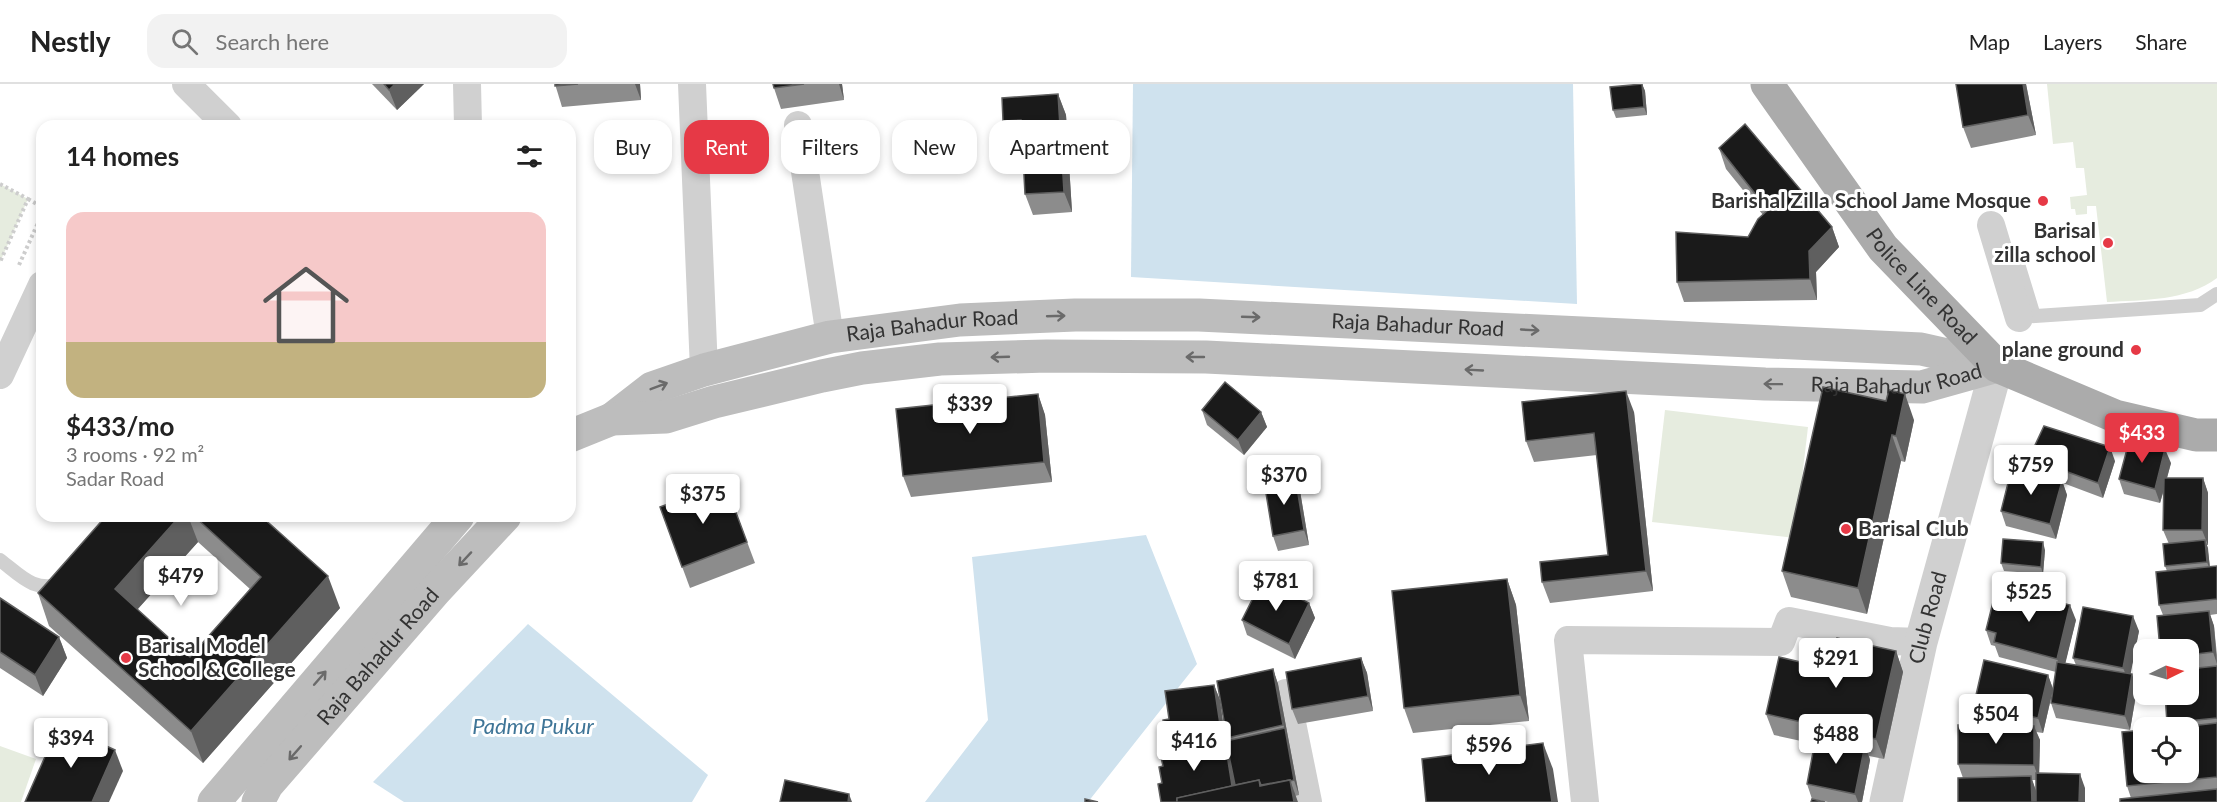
<!DOCTYPE html>
<meta charset="utf-8">
<style>
:root{--surface:#fff;--page:#f2f2f2;--text:#222;--muted:#767676;--line:#e0e0e0;--accent:#e63946}
body{margin:0;font-family:Lato,sans-serif;background:var(--page);color:var(--text);height:100vh;display:flex;flex-direction:column;font-size:22px;white-space:nowrap}
*{box-sizing:border-box;margin:0}
p{font-size:20px;color:var(--muted)}
.icon{flex:none;width:33px;height:33px;fill:none;stroke:currentColor;stroke-width:2;stroke-linecap:round;stroke-linejoin:round}
.map{position:relative;flex:1;overflow:hidden}
.side{position:absolute;left:36px;top:36px;width:540px;height:402px;display:flex;flex-direction:column;background:var(--surface);border-radius:18px;box-shadow:0 3px 9px #0003}
.side>*{flex:none}
.banner{position:absolute;left:594px;top:36px;width:570px;height:54px;display:flex;gap:12px}
.needle{width:39px;rotate:85deg}
.tools{position:absolute;left:2133px;top:555px;display:grid;gap:12px}
.tools a{display:grid;place-items:center;width:66px;height:66px;border-radius:12px;background:var(--surface);box-shadow:0 3px 9px #0003;font-size:30px}
.price{position:absolute;translate:-50% -51px;padding:0 14px;border-radius:6px;background:#fff;color:#222;font-size:20px;line-height:39px;filter:drop-shadow(0 2px 3px #0008)}
.price::after{content:'';position:absolute;left:50%;top:36px;width:18px;height:14px;margin-left:-9px;background:inherit;clip-path:polygon(0 0,100% 0,50% 100%)}
.price.active{background:var(--accent);color:#fff}
ul{padding:0;list-style:none}
li{display:grid;align-content:center;gap:12px;height:318px;padding:0 30px}
li+li{border-top:2px solid var(--line)}
li span{display:grid;place-items:center;height:186px;border-radius:18px;color:#555}
li>.icon{margin-inline-start:auto}
span .icon{width:108px;height:108px;fill:#fffc;stroke-width:1}
li b{font-size:26px}
h2{display:flex;justify-content:space-between;align-items:center;height:72px;padding:0 30px;font-size:26px}
.tag{padding:0 21px;border-radius:18px;background:var(--surface);box-shadow:0 3px 9px #0003;font-size:21px;line-height:54px}
.tag.active{background:var(--accent);color:#fff}
header{display:flex;align-items:center;gap:36px;box-sizing:border-box;height:84px;padding:0 30px;background:var(--surface);border-bottom:2px solid var(--line)}
header strong{font-size:28px}
nav{display:flex;gap:33px;margin-inline-start:auto;font-size:21px}
.search{width:420px;height:54px;background:var(--page);display:flex;align-items:center;gap:15px;box-sizing:border-box;padding:0 21px;border-radius:18px;color:var(--muted);font-size:22px}
.map>svg:first-child{display:block}
.green{fill:#e6ecdf}
.water{fill:#cfe2ee}
.lines{fill:none;stroke-linecap:round;stroke-linejoin:round}
.path{stroke:#cdcdcd;stroke-width:4;stroke-dasharray:3 3;stroke-linecap:butt}
.service{stroke:#d0d0d0;stroke-width:14}
.minor{stroke:#d0d0d0;stroke-width:28}
.tertiary{stroke:#d0d0d0;stroke-width:33}
.secondary{stroke:#bdbdbd;stroke-width:33}
.primary{stroke:#ababab;stroke-width:33}
.wall{fill:#8c8c8c;fill-rule:evenodd}
.shaded-wall{fill:#5f5f5f}
.building{fill:#1a1a1a;stroke:#5f5f5f;stroke-width:1.5}
.oneway{stroke:#6a6a6a}
.poi-dot{fill:#e63946;stroke:#fff;stroke-width:2}
.labels{text-anchor:middle;stroke-width:6;stroke-linejoin:round;paint-order:stroke}
.poi-label{font-size:21px;font-weight:bold;fill:#333;stroke:#fff;text-anchor:end}
.street-label{font-size:21px;fill:#333;stroke:#fff}
.water-label{font-size:22px;font-style:italic;fill:#3f7597;stroke:#fff}
</style>
<header>
<strong>Nestly</strong>
<div class="search"><svg class="icon" aria-label="search" viewBox="0 0 24 24"><circle cx="10" cy="10" r="6"/><path d="M15 15l6 6"/></svg>Search here</div>
<nav><a>Map</a><a>Layers</a><a>Share</a></nav>
</header>
<div class="map">
<svg width="2217" height="718" viewBox="0 0 2217 718">
<rect width="100%" height="100%" fill="#fff"/>
<g class="green">
<path d="M2047,0H2217V194C2187,217 2143,216 2107,218L2096,122H2087V130L2076,131L2075,125H2071L2070,113L2087,111L2084,84H2076L2073,58L2053,60Z"/>
<path d="M0,100L28,115L0,178Z"/>
<path d="M1665,326L1808,343L1795,454L1652,438Z"/>
<path d="M0,662L36,675L21,718H0Z"/>
</g>
<g class="water">
<path d="M1133,0H1573L1577,220L1131,193Z"/>
<path d="M1146,451L1197,580L1088,718H925L988,636L972,473Z"/>
<path d="M528,540L708,691L692,718H404L373,698Z"/>
</g>
<g class="lines">
<g class="path">
<path d="M0,100L28,115L0,178"/>
<path d="M28,115L42,123"/>
<path d="M19,181L42,130"/>
</g>
<g class="service">
<path d="M2015,170L2034,232"/>
<path d="M2020,233L2200,221L2217,210"/>
<path d="M0,476C20,491 34,509 61,500"/>
</g>
<g class="minor">
<path d="M186,0L228,42"/>
<path d="M467,0L468,42"/>
<path d="M692,0L704,286"/>
<path d="M798,41L830,253"/>
<path d="M1991,141L2019,234"/>
<path d="M0,291L42,201"/>
<path d="M1286,609L1308,718"/>
<path d="M1585,718L1568,556L1781,558L1789,537L1890,557L1921,558"/>
</g>
<path class="tertiary" id="s1" d="M1886,718L1921,558L1997,282"/>
<g class="secondary">
<path id="s2" d="M612,335L652,304L704,286L830,253L960,236L1075,231H1199L1921,265L1992,281"/>
<path id="s3" d="M570,352L612,335L666,333L714,318L822,292L862,284L940,275L1047,272L1206,273L1765,300L1922,303L1997,282"/>
<path d="M214,718L458,432"/>
<path id="s4" d="M258,718L267,701L436,506L505,432"/>
</g>
<path class="primary" id="s5" d="M1767,0L1883,164L1997,282L2115,332L2196,351H2217"/>
</g>
<g class="wall">
<path d="M372,0H424L397,26Z"/>
<path d="M555,0H640L641,16L562,23Z"/>
<path d="M773,0H842L844,16L781,25L774,4Z"/>
<path d="M1642,0L1645,7L1647,31L1616,34L1613,26Z"/>
<path d="M1956,0H2026L2036,51L1971,64L1963,43Z"/>
<path d="M1058,10L1066,31L1072,128L1033,131L1025,110L1022,57L1011,58L1003,37Z"/>
<path d="M1719,64L1832,143L1839,163L1816,188L1817,216L1684,218L1677,198L1748,153L1763,131L1726,85Z"/>
<path d="M1823,303L1914,336L1905,378L1901,377L1867,530L1791,513L1782,487Z"/>
<path d="M1038,310L1045,331L1052,398L911,413L903,392Z"/>
<path d="M1202,326L1261,328L1267,343L1244,371L1207,341Z"/>
<path d="M1634,328L1653,507L1550,519L1542,498L1608,471L1597,371L1534,378L1526,357Z"/>
<path d="M2029,374L2115,377L2103,414L2063,399L2067,411L2056,455L2006,442L2001,427L2040,391L2035,389Z"/>
<path d="M2171,379L2167,394H2203L2208,409V461H2207L2210,482H2217V530L2210,531L2214,542L2217,571V718L2131,714L2127,702L2169,644L2167,639L2188,610V566L2163,531L2159,521L2167,487L2165,482L2169,460L2163,446L2164,406L2160,419L2124,410L2119,395Z"/>
<path d="M1295,392L1300,407L1309,461L1278,467L1273,452Z"/>
<path d="M725,399L755,479L690,504L660,423Z"/>
<path d="M106,432H261L340,524L203,679L49,542L38,509ZM198,458L250,505L190,573L137,526Z"/>
<path d="M2045,466L2043,490L2004,487L2001,479Z"/>
<path d="M1507,495L1516,521L1529,637L1413,649L1404,624Z"/>
<path d="M0,514L59,553L67,574L43,612L0,584Z"/>
<path d="M1309,519L1315,534L1295,575L1247,551L1242,536Z"/>
<path d="M2076,536L2065,579L2076,581L2073,574L2139,547L2130,590H2132L2137,605L2130,646L2056,634L2051,619L2053,606L2043,649L2036,648L2040,656L2039,689L2085,704V718L1963,694L1958,680L2010,641L1980,634L1974,620L2048,591L2053,605L2056,588L1999,573L1995,562L1991,561L1986,546ZM2032,696H2036V707Z"/>
<path d="M1896,567L1903,588L1884,675L1869,672L1870,676L1862,718H1828L1812,715L1807,700L1815,660L1774,651L1766,630L1830,585Z"/>
<path d="M1361,574L1367,589L1373,627L1298,640L1292,625Z"/>
<path d="M1273,585L1278,600L1299,711L1295,712L1162,699L1163,682L1169,668L1167,661L1169,635L1214,601L1220,616L1226,661L1228,668L1227,654Z"/>
</g>
<g class="shaded-wall">
<path d="M395,0H424L397,26L389,6Z"/>
<path d="M635,0H640L641,16Z"/>
<path d="M839,0H842L844,16Z"/>
<path d="M1642,0L1645,7L1647,31L1644,23Z"/>
<path d="M2023,0H2026L2036,51L2028,31Z"/>
<path d="M1058,10L1066,31L1072,128L1064,108Z"/>
<path d="M1832,143L1839,163L1816,188L1817,216L1810,195L1809,167Z"/>
<path d="M1626,307L1634,328L1653,507L1646,487Z"/>
<path d="M1038,310L1045,331L1052,398L1044,378Z"/>
<path d="M1905,310L1914,336L1905,378L1896,352Z"/>
<path d="M1261,328L1267,343L1244,371L1238,356Z"/>
<path d="M1892,351L1901,377L1867,530L1858,504Z"/>
<path d="M2110,363L2115,377L2103,414L2098,399Z"/>
<path d="M2165,365L2171,379L2160,419L2155,405Z"/>
<path d="M1295,392L1300,407L1309,461L1304,446Z"/>
<path d="M2203,394L2208,409V461L2202,446Z"/>
<path d="M2062,397L2067,411L2056,455L2050,440Z"/>
<path d="M180,432H188L198,458L126,538L115,505Z"/>
<path d="M2205,456L2208,464L2210,486L2207,478Z"/>
<path d="M2043,458L2045,466L2043,490L2041,483Z"/>
<path d="M328,492L340,524L203,679L191,647Z"/>
<path d="M1507,495L1516,521L1529,637L1520,611Z"/>
<path d="M1309,519L1315,534L1295,575L1289,560Z"/>
<path d="M2070,521L2076,536L2063,589L2057,575Z"/>
<path d="M2209,527L2214,542L2217,580L2213,568Z"/>
<path d="M2133,532L2139,547L2129,598L2123,584Z"/>
<path d="M59,553L67,574L43,612L35,591Z"/>
<path d="M1896,567L1903,588L1884,675L1876,655Z"/>
<path d="M1361,574L1367,589L1373,627L1368,612Z"/>
<path d="M1273,585L1278,600L1299,711L1294,696Z"/>
<path d="M2132,590L2137,605L2130,646L2125,632Z"/>
<path d="M2048,591L2053,605L2043,649L2038,634Z"/>
<path d="M1214,601L1220,616L1226,661L1230,673L1238,718L1233,710L1226,667L1222,654Z"/>
<path d="M2034,642L2040,656L2039,696L2034,681Z"/>
<path d="M1543,659L1553,685L1558,718H1552Z"/>
<path d="M1865,661L1870,676L1862,718H1858L1855,710Z"/>
<path d="M115,666L123,687L109,718H92Z"/>
<path d="M2080,690L2085,704V718H2079Z"/>
<path d="M2031,692L2036,707L2037,718H2032Z"/>
<path d="M1290,696L1298,718H1294Z"/>
<path d="M849,710L852,718H848Z"/>
</g>
<g class="building">
<path d="M384,0H395L389,6Z"/>
<path d="M555,0H578L555,2Z"/>
<path d="M773,0H804L774,4Z"/>
<path d="M1642,0L1644,23L1613,26L1610,3Z"/>
<path d="M1956,0H2023L2028,31L1963,43Z"/>
<path d="M1058,10L1064,108L1025,110L1021,36L1003,37L1002,14Z"/>
<path d="M1745,40L1832,143L1809,167L1810,195L1677,198L1676,148L1748,153L1758,135L1768,126L1719,64Z"/>
<path d="M1225,298L1261,328L1238,356L1202,326Z"/>
<path d="M1823,303L1886,317L1889,306L1905,310L1896,352L1892,351L1858,504L1782,487Z"/>
<path d="M1626,307L1646,487L1542,498L1540,478L1608,471L1594,349L1526,357L1522,318Z"/>
<path d="M1038,310L1044,378L903,392L896,325Z"/>
<path d="M2044,342L2110,363L2098,399L2029,374Z"/>
<path d="M2130,354L2165,365L2155,405L2119,395Z"/>
<path d="M2012,383L2062,397L2050,440L2001,427Z"/>
<path d="M1295,392L1304,446L1273,452L1264,397Z"/>
<path d="M2164,394H2203L2202,446H2163Z"/>
<path d="M725,399L747,458L682,483L660,423Z"/>
<path d="M106,432H180L115,505L190,573L261,493L194,432H261L328,492L191,647L38,509Z"/>
<path d="M2003,455L2043,458L2041,483L2001,479Z"/>
<path d="M2205,456L2207,478L2165,482L2163,460Z"/>
<path d="M2217,482V515L2159,521L2156,488Z"/>
<path d="M1507,495L1520,611L1404,624L1392,507Z"/>
<path d="M1262,496L1309,519L1289,560L1242,536Z"/>
<path d="M2009,506L2070,521L2057,575L1994,558L1996,549L1986,546L1994,514L2006,517Z"/>
<path d="M0,514L59,553L35,591L0,568Z"/>
<path d="M2083,523L2133,532L2123,584L2073,574Z"/>
<path d="M2209,527L2213,568L2188,571V566H2160L2157,532Z"/>
<path d="M1837,554L1896,567L1876,655L1766,630L1779,573L1830,585Z"/>
<path d="M1361,574L1368,612L1292,625L1286,588Z"/>
<path d="M1984,576L2048,591L2038,634L1974,620Z"/>
<path d="M2057,578L2132,590L2125,632L2051,619Z"/>
<path d="M2217,582V634L2167,639L2165,610H2188V585Z"/>
<path d="M1273,585L1283,641L1227,654L1217,597Z"/>
<path d="M1214,601L1222,654L1167,661L1163,636L1169,635L1165,607Z"/>
<path d="M2217,639V693L2127,702L2122,648L2144,646V688H2188V644H2172Z"/>
<path d="M59,641L115,666L92,718H25Z"/>
<path d="M1958,641L2034,642V681L1958,680Z"/>
<path d="M1285,644L1294,696L1290,697V696L1261,701L1259,696L1235,701L1226,657Z"/>
<path d="M1816,652L1865,661L1855,710L1807,700Z"/>
<path d="M1225,658L1232,702L1177,714V718H1161L1158,700L1162,699L1159,683L1163,682L1160,669Z"/>
<path d="M1543,659L1552,718H1426L1422,675Z"/>
<path d="M2036,689L2080,690L2079,718H2036Z"/>
<path d="M2031,692L2032,718H1958V694Z"/>
<path d="M785,696L849,710L848,718H780Z"/>
<path d="M1259,696L1260,702L1290,696L1294,718H1177V714Z"/>
<path d="M2217,705V718H2120V715Z"/>
<path d="M1085,715L1098,718H1085Z"/>
<path d="M1812,715L1825,718H1811Z"/>
</g>
<defs><path id="oneway-shaft" d="M-6 0H5M1.5-3L5.5 0L1.5 3" fill="none" stroke-width="1.6" stroke-linecap="round" stroke-linejoin="round" transform="scale(1.5)"/></defs>
<g class="oneway">
<use href="#oneway-shaft" transform="translate(1056 232) rotate(-2)"/>
<use href="#oneway-shaft" transform="translate(1251 233) rotate(2)"/>
<use href="#oneway-shaft" transform="translate(1530 246) rotate(3)"/>
<use href="#oneway-shaft" transform="translate(1000 273) rotate(178)"/>
<use href="#oneway-shaft" transform="translate(1195 273) rotate(-180)"/>
<use href="#oneway-shaft" transform="translate(1474 286) rotate(-177)"/>
<use href="#oneway-shaft" transform="translate(1773 300) rotate(-179)"/>
<use href="#oneway-shaft" transform="translate(659 302) rotate(-21)"/>
<use href="#oneway-shaft" transform="translate(465 475) rotate(133)"/>
<use href="#oneway-shaft" transform="translate(320 594) rotate(-49)"/>
<use href="#oneway-shaft" transform="translate(295 669) rotate(131)"/>
</g>
<g class="poi-dot">
<circle cx="2043" cy="117" r="6"/>
<circle cx="2108" cy="159" r="6"/>
<circle cx="2136" cy="266" r="6"/>
<circle cx="1846" cy="445" r="6"/>
<circle cx="126" cy="574" r="6"/>
</g>
<g class="labels">
<g class="poi-label">
<text x="2031" y="124">Barishal Zilla School Jame Mosque</text>
<text x="2096" y="154">Barisal<tspan x="2096" dy="24">zilla school</tspan></text>
<text x="2124" y="273">plane ground</text>
<text x="1858" y="452" text-anchor="start">Barisal Club</text>
<text x="138" y="569" text-anchor="start">Barisal Model<tspan x="138" dy="24">School &amp; College</tspan></text>
</g>
<g class="street-label">
<text dy="7" stroke="none"><textPath href="#s5" startOffset="255">Police Line Road</textPath></text>
<text dy="7" stroke="none"><textPath href="#s2" startOffset="825">Raja Bahadur Road</textPath></text>
<text dy="7" stroke="none"><textPath href="#s2" startOffset="339">Raja Bahadur Road</textPath></text>
<text dy="7" stroke="none"><textPath href="#s3" startOffset="1338">Raja Bahadur Road</textPath></text>
<text dy="7" stroke="none"><textPath href="#s1" startOffset="189">Club Road</textPath></text>
<text dy="7" stroke="none"><textPath href="#s4" startOffset="189">Raja Bahadur Road</textPath></text>
</g>
<g class="water-label">
<text x="533" y="650">Padma Pukur</text>
</g>
</g>
</svg>
<div class="tools">
<a><svg class="needle" viewBox="-14 -14 28 28"><path d="M0-13l5 13h-10z" fill="#e53935"/><path d="M0 13l5-13h-10z" fill="#767676"/></svg></a>
<a><svg class="icon" aria-label="locate" viewBox="0 0 24 24"><circle cx="12" cy="12" r="6"/><path d="M12 2v4M12 18v4M2 12h4M18 12h4"/></svg></a>
</div>
<b class="price" style="left:970px;top:351px">$339</b>
<b class="price active" style="left:2142px;top:380px">$433</b>
<b class="price" style="left:2031px;top:412px">$759</b>
<b class="price" style="left:1284px;top:422px">$370</b>
<b class="price" style="left:703px;top:441px">$375</b>
<b class="price" style="left:181px;top:523px">$479</b>
<b class="price" style="left:1276px;top:528px">$781</b>
<b class="price" style="left:2029px;top:539px">$525</b>
<b class="price" style="left:1836px;top:605px">$291</b>
<b class="price" style="left:1996px;top:661px">$504</b>
<b class="price" style="left:1836px;top:681px">$488</b>
<b class="price" style="left:71px;top:685px">$394</b>
<b class="price" style="left:1194px;top:688px">$416</b>
<b class="price" style="left:1489px;top:692px">$596</b>
<div class="banner">
<a class="tag">Buy</a>
<a class="tag active">Rent</a>
<a class="tag">Filters</a>
<a class="tag">New</a>
<a class="tag">Apartment</a>
</div>
<section class="side">
<h2>14 homes<svg class="icon" aria-label="filters" viewBox="0 0 24 24"><path d="M4 7h16M4 17h16"/><circle cx="9" cy="7" r="2"/><circle cx="15" cy="17" r="2"/></svg></h2>
<ul>
<li><span style="background:linear-gradient(#f6c9c9 70%,#c2b280 0)"><svg class="icon" aria-label="home" viewBox="0 0 24 24"><path d="M3 11l9-7 9 7M6 9v11h12V9"/></svg></span><div><b>$433/mo</b><p>3 rooms · 92 m²</p><p>Sadar Road</p></div></li>
</ul>
</section>
</div>
